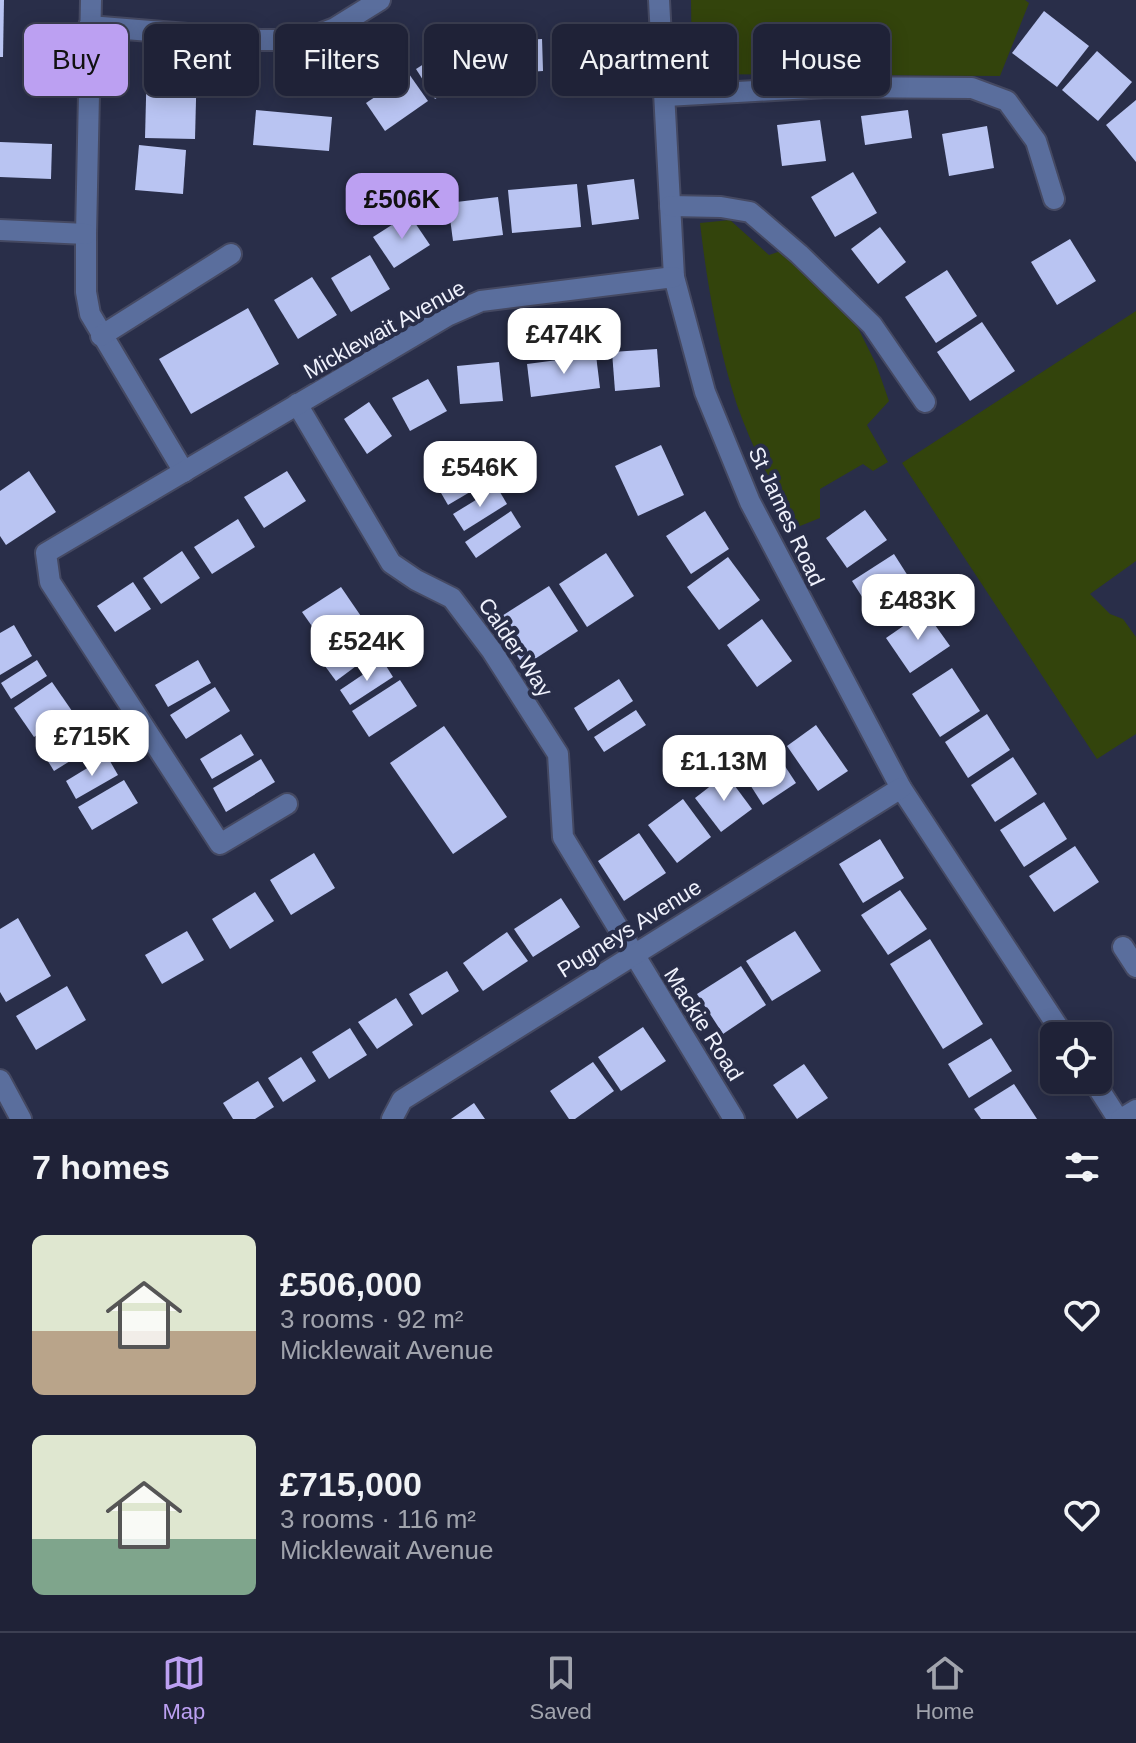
<!DOCTYPE html>
<meta charset="utf-8">
<style>
:root{--surface:#1f2237;--page:#2c2f42;--text:#f1f3f6;--muted:#a1a4ad;--line:#3c3f52;--accent:#bca0f2}
body{margin:0;font-family:Arial,sans-serif;background:var(--page);color:var(--text);height:100vh;display:flex;flex-direction:column;font-size:30px;white-space:nowrap}
*{box-sizing:border-box;margin:0}
p{font-size:26px;color:var(--muted)}
.icon{flex:none;width:44px;height:44px;fill:none;stroke:currentColor;stroke-width:2;stroke-linecap:round;stroke-linejoin:round}
.map{position:relative;height:1119px;overflow:hidden}
.side{display:flex;flex-direction:column;background:var(--surface);flex:1}
.side>*{flex:none}
.top-card{position:absolute;left:24px;top:24px;width:1088px;height:72px;display:flex;gap:16px}
.fabs{position:absolute;left:1040px;top:1022px;display:grid;gap:16px}
.fabs a{display:grid;place-items:center;width:72px;height:72px;border-radius:12px;background:var(--surface);box-shadow:0 4px 20px #0003,0 0 0 2px var(--line);font-size:40px}
.price{position:absolute;translate:-50% -68px;padding:0 18px;border-radius:16px;background:#fff;color:#222;font-size:26px;line-height:52px;filter:drop-shadow(0 2px 4px #0008)}
.price::after{content:'';position:absolute;left:50%;top:48px;width:24px;height:18px;margin-left:-12px;background:inherit;clip-path:polygon(0 0,100% 0,50% 100%)}
.price.on{background:var(--accent);color:#111}
ul{padding:0;list-style:none}
li{display:flex;align-items:center;gap:24px;height:200px;padding:0 32px}
li span{display:grid;place-items:center;flex:none;width:224px;height:160px;border-radius:12px;color:#555}
li>.icon{margin-inline-start:auto}
span .icon{width:96px;height:96px;fill:#fffc;stroke-width:1}
li b{font-size:34px}
h2{display:flex;justify-content:space-between;align-items:center;height:96px;padding:0 32px;font-size:34px}
.tag{padding:0 28px;border-radius:12px;background:var(--surface);box-shadow:0 4px 20px #0003,0 0 0 2px var(--line);font-size:28px;line-height:72px}
.tag.on{background:var(--accent);color:#111}
.dock{display:flex;justify-content:space-around;align-items:center;height:112px;border-top:2px solid var(--line);background:var(--surface);font-size:22px;color:var(--muted)}
.dock a{display:grid;justify-items:center;gap:4px}
.dock .on{color:var(--accent)}
.map>svg:first-child{display:block}
.green{fill:#33440c}
.building{fill:#b9c4f2}
.lines{fill:none;stroke-linecap:round;stroke-linejoin:round}
.minor-casing{stroke:#454962;stroke-width:24}
.minor{stroke:#5a6e9d;stroke-width:20}
.labels{text-anchor:middle;stroke-width:8;stroke-linejoin:round;paint-order:stroke}
.street-label{font-size:22px;fill:#eff1fc;stroke:#292e49}
</style>
<div class="map">
<svg width="1136" height="1119" viewBox="0 0 1136 1119">
<rect width="100%" height="100%" fill="#292e49"/>
<g class="green">
<path d="M691,0H1025L1029,3L1000,76L692,74Z"/>
<path d="M730,220L769,255L802,244L853,318L876,364L889,401L867,425L888,462L873,471L863,464L820,489V518L795,528C774,488 752,448 737,405C718,347 707,284 700,223Z"/>
<path d="M1136,311V561L1090,594L1110,614L1123,619L1136,637V734L1097,759L902,463Z"/>
</g>
<g class="building">
<path d="M0,0H4L3,57H0Z"/>
<path d="M1044,11L1089,46L1057,87L1012,53Z"/>
<path d="M602,32L605,66L556,69L554,35Z"/>
<path d="M463,39L482,70L435,99L416,69Z"/>
<path d="M542,39L543,71L495,74L493,42Z"/>
<path d="M1097,51L1132,82L1098,121L1062,90Z"/>
<path d="M147,60L197,61L195,139L145,138Z"/>
<path d="M409,74L428,101L385,131L366,103Z"/>
<path d="M1136,100V162L1106,125Z"/>
<path d="M256,110L332,117L329,151L253,145Z"/>
<path d="M908,110L912,138L865,145L861,116Z"/>
<path d="M820,120L826,161L782,166L777,125Z"/>
<path d="M987,126L994,168L949,176L942,134Z"/>
<path d="M0,142L52,144L51,179L0,177Z"/>
<path d="M139,145L186,150L183,194L135,190Z"/>
<path d="M853,172L877,213L835,237L811,197Z"/>
<path d="M634,179L639,219L592,225L587,185Z"/>
<path d="M577,184L581,227L512,233L508,190Z"/>
<path d="M498,197L503,235L453,241L448,203Z"/>
<path d="M409,214L430,245L394,268L373,237Z"/>
<path d="M880,227L906,262L878,284L851,249Z"/>
<path d="M1070,239L1096,281L1057,305L1031,262Z"/>
<path d="M370,255L390,289L351,312L331,278Z"/>
<path d="M947,270L977,316L936,343L905,297Z"/>
<path d="M312,277L337,315L298,339L274,300Z"/>
<path d="M248,308L279,364L191,414L159,359Z"/>
<path d="M982,322L1015,371L970,401L937,352Z"/>
<path d="M657,349L660,387L615,391L612,352Z"/>
<path d="M596,355L600,388L531,397L527,364Z"/>
<path d="M499,362L503,401L460,404L457,366Z"/>
<path d="M428,379L447,411L410,431L392,398Z"/>
<path d="M369,402L392,436L367,454L344,419Z"/>
<path d="M661,445L684,495L638,516L615,466Z"/>
<path d="M482,461L492,479L448,505L437,486Z"/>
<path d="M29,471L56,512L6,545L0,536V491Z"/>
<path d="M287,471L306,501L264,528L244,497Z"/>
<path d="M497,487L507,504L464,531L453,514Z"/>
<path d="M865,510L887,540L847,568L826,538Z"/>
<path d="M511,511L521,527L476,558L465,542Z"/>
<path d="M705,511L729,549L691,574L666,536Z"/>
<path d="M238,519L255,547L212,574L194,547Z"/>
<path d="M182,551L200,578L161,604L143,578Z"/>
<path d="M606,553L634,596L587,627L559,584Z"/>
<path d="M894,554L922,598L880,625L852,581Z"/>
<path d="M728,557L760,600L719,630L687,587Z"/>
<path d="M133,582L151,609L115,632L97,606Z"/>
<path d="M549,586L578,631L524,666L494,621Z"/>
<path d="M341,587L367,625L328,649L302,612Z"/>
<path d="M925,611L950,646L910,673L886,638Z"/>
<path d="M762,619L792,661L757,687L727,645Z"/>
<path d="M14,625L32,656L0,675V633Z"/>
<path d="M369,635L379,649L336,681L325,666Z"/>
<path d="M37,660L47,676L11,699L1,683Z"/>
<path d="M198,660L211,683L168,707L155,685Z"/>
<path d="M383,661L393,677L350,705L340,690Z"/>
<path d="M952,668L980,711L940,737L912,694Z"/>
<path d="M619,679L633,701L588,731L574,708Z"/>
<path d="M400,680L417,706L369,737L352,711Z"/>
<path d="M52,682L72,711L34,737L14,708Z"/>
<path d="M215,687L230,711L186,739L170,715Z"/>
<path d="M636,710L646,725L604,752L594,737Z"/>
<path d="M987,714L1010,750L968,778L945,742Z"/>
<path d="M74,722L91,748L54,771L38,745Z"/>
<path d="M816,725L848,771L818,791L787,746Z"/>
<path d="M444,726L507,817L453,854L390,763Z"/>
<path d="M241,734L254,755L212,779L200,759Z"/>
<path d="M773,748L796,783L763,805L740,769Z"/>
<path d="M107,756L118,775L76,799L66,781Z"/>
<path d="M1013,757L1037,794L995,822L971,785Z"/>
<path d="M261,759L275,782L226,812L213,788Z"/>
<path d="M726,774L752,809L721,832L695,798Z"/>
<path d="M124,780L138,803L92,830L78,807Z"/>
<path d="M683,799L711,837L677,863L648,825Z"/>
<path d="M1044,802L1067,839L1024,867L1000,830Z"/>
<path d="M639,833L666,873L624,901L598,861Z"/>
<path d="M880,839L904,878L863,903L839,864Z"/>
<path d="M1075,846L1099,882L1054,912L1029,876Z"/>
<path d="M314,853L335,888L291,915L270,880Z"/>
<path d="M900,890L927,929L888,955L861,915Z"/>
<path d="M255,892L274,921L230,949L212,919Z"/>
<path d="M561,898L580,927L533,957L514,929Z"/>
<path d="M18,918L51,976L6,1002L0,992V929Z"/>
<path d="M187,931L204,960L162,984L145,955Z"/>
<path d="M795,931L821,971L772,1001L746,961Z"/>
<path d="M507,932L528,961L483,991L463,963Z"/>
<path d="M930,939L983,1024L943,1049L890,964Z"/>
<path d="M741,966L766,1005L723,1034L697,994Z"/>
<path d="M447,971L459,991L422,1015L409,994Z"/>
<path d="M67,986L86,1020L36,1050L16,1016Z"/>
<path d="M396,998L413,1025L377,1049L358,1022Z"/>
<path d="M643,1027L666,1061L621,1091L598,1057Z"/>
<path d="M350,1028L367,1055L329,1079L312,1052Z"/>
<path d="M991,1038L1012,1071L969,1098L948,1064Z"/>
<path d="M301,1057L316,1081L283,1102L268,1078Z"/>
<path d="M593,1062L614,1091L575,1119H569L550,1091Z"/>
<path d="M804,1064L828,1098L797,1119L773,1085Z"/>
<path d="M258,1081L274,1107L255,1119H233L223,1103Z"/>
<path d="M1014,1084L1037,1119H981L974,1109Z"/>
<path d="M474,1103L485,1119H451Z"/>
</g>
<g class="lines">
<defs>
<g id="minor">
<path d="M91,0L86,234V292L90,314L184,472"/>
<path d="M659,0L674,277L705,392L750,502L901,788L1064,1036"/>
<path d="M89,26L261,40H304L335,28L380,0"/>
<path d="M666,96L828,87L972,88L1007,101L1036,141L1054,199"/>
<path d="M670,206L721,207L750,212L799,254L872,325L925,402"/>
<path d="M0,230L86,234"/>
<path d="M101,336L231,254"/>
<path d="M297,404L391,563L416,580L452,598L492,651L558,754L563,837L734,1119"/>
<path d="M287,804L220,844L50,582L46,553L449,315L481,301L674,277"/>
<path d="M1123,947L1136,967"/>
<path d="M0,1080L21,1119"/>
<path d="M1093,1080L1118,1119"/>
<path d="M392,1119L402,1100L901,788"/>
<path d="M1121,1119L1136,1110"/>
</g>
</defs>
<use href="#minor" class="minor-casing"/>
<use href="#minor" class="minor"/>
</g>
<g class="labels">
<g class="street-label">
<text transform="translate(384 329) rotate(-29)" y="8">Micklewait Avenue</text>
<text transform="translate(787 516) rotate(65)" y="8">St James Road</text>
<text transform="translate(516 647) rotate(56)" y="8">Calder Way</text>
<text transform="translate(629 928) rotate(-32)" y="8">Pugneys Avenue</text>
<text transform="translate(704 1024) rotate(58)" y="8">Mackie Road</text>
</g>
</g>
</svg>
<div class="fabs">
<a><svg class="icon" aria-label="locate" viewBox="0 0 24 24"><circle cx="12" cy="12" r="6"/><path d="M12 2v4M12 18v4M2 12h4M18 12h4"/></svg></a>
</div>
<b class="price on" style="left:402px;top:241px">£506K</b>
<b class="price" style="left:564px;top:376px">£474K</b>
<b class="price" style="left:480px;top:509px">£546K</b>
<b class="price" style="left:918px;top:642px">£483K</b>
<b class="price" style="left:367px;top:683px">£524K</b>
<b class="price" style="left:92px;top:778px">£715K</b>
<b class="price" style="left:724px;top:803px">£1.13M</b>
<div class="top-card">
<a class="tag on">Buy</a>
<a class="tag">Rent</a>
<a class="tag">Filters</a>
<a class="tag">New</a>
<a class="tag">Apartment</a>
<a class="tag">House</a>
</div>
</div>
<section class="side">
<h2>7 homes<svg class="icon" aria-label="filters" viewBox="0 0 24 24"><path d="M4 7h16M4 17h16"/><circle cx="9" cy="7" r="2"/><circle cx="15" cy="17" r="2"/></svg></h2>
<ul>
<li><span style="background:linear-gradient(#dfe7d0 60%,#b9a48a 0)"><svg class="icon" aria-label="home" viewBox="0 0 24 24"><path d="M3 11l9-7 9 7M6 9v11h12V9"/></svg></span><div><b>£506,000</b><p>3 rooms · 92 m²</p><p>Micklewait Avenue</p></div><svg class="icon" aria-label="heart" viewBox="0 0 24 24"><path d="M12 20l-8-8c-3-5 5-10 8-4 3-6 11-1 8 4z"/></svg></li>
<li><span style="background:linear-gradient(#dfe7d0 65%,#7fa58c 0)"><svg class="icon" aria-label="home" viewBox="0 0 24 24"><path d="M3 11l9-7 9 7M6 9v11h12V9"/></svg></span><div><b>£715,000</b><p>3 rooms · 116 m²</p><p>Micklewait Avenue</p></div><svg class="icon" aria-label="heart" viewBox="0 0 24 24"><path d="M12 20l-8-8c-3-5 5-10 8-4 3-6 11-1 8 4z"/></svg></li>
</ul>
</section>
<nav class="dock">
<a class="on"><svg class="icon" aria-label="map" viewBox="0 0 24 24"><path d="M3 6l6-2 6 2 6-2v14l-6 2-6-2-6 2zM9 4v14M15 6v14"/></svg>Map</a>
<a><svg class="icon" aria-label="saved" viewBox="0 0 24 24"><path d="M7 4h10v16l-5-4-5 4z"/></svg>Saved</a>
<a><svg class="icon" aria-label="home" viewBox="0 0 24 24"><path d="M3 11l9-7 9 7M6 9v11h12V9"/></svg>Home</a>
</nav>
